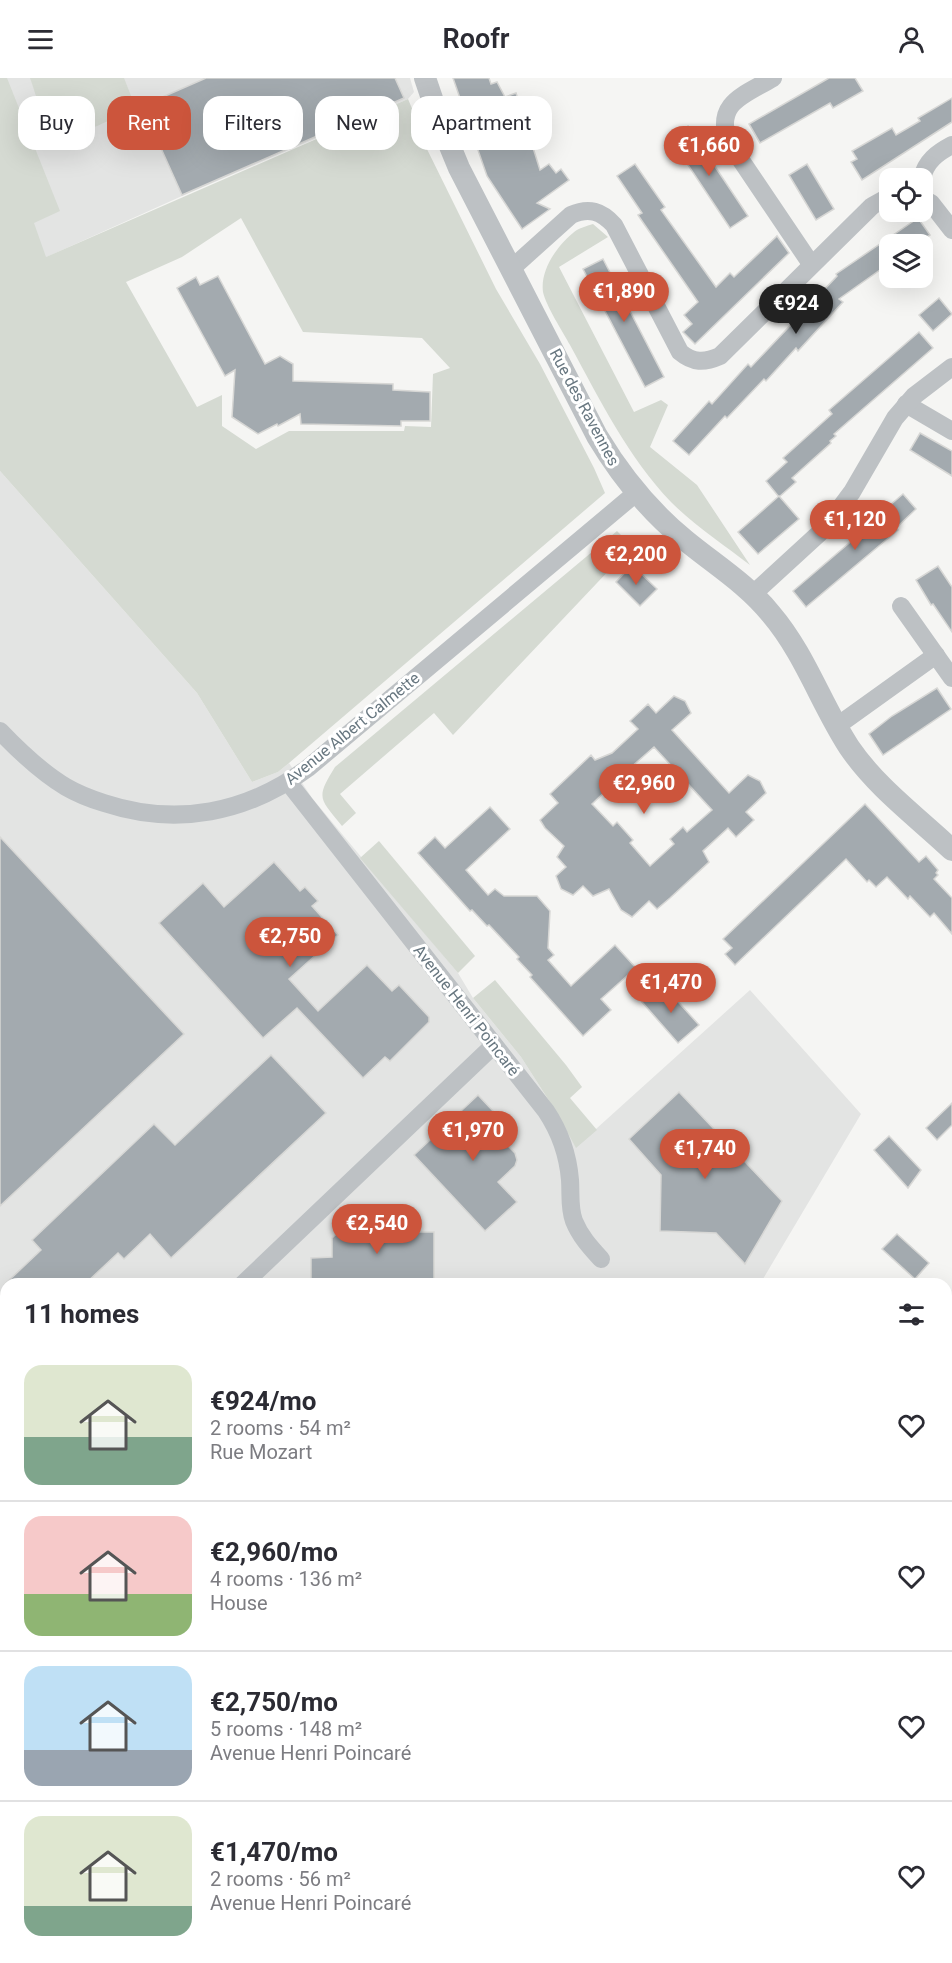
<!DOCTYPE html>
<meta charset="utf-8">
<style>
:root{--surface:#fff;--page:#f2f2f3;--text:#2b2b33;--muted:#7c7c81;--line:#e1e1e2;--accent:#cc553c}
body{margin:0;font-family:Roboto,sans-serif;background:var(--page);color:var(--text);height:100vh;display:flex;flex-direction:column;font-size:22px;white-space:nowrap}
*{box-sizing:border-box;margin:0}
p{font-size:20px;color:var(--muted)}
.icon{flex:none;width:33px;height:33px;fill:none;stroke:currentColor;stroke-width:2;stroke-linecap:round;stroke-linejoin:round}
.map{position:relative;flex:1;overflow:hidden}
.details{position:absolute;left:0px;top:1200px;width:952px;height:686px;display:flex;flex-direction:column;background:var(--surface);border-radius:18px 18px 0 0;box-shadow:0 6px 24px #0002}
.details>*{flex:none}
.banner{position:absolute;left:18px;top:18px;width:600px;height:54px;display:flex;gap:12px}
.buttons{position:absolute;left:879px;top:90px;display:grid;gap:12px}
.buttons a{display:grid;place-items:center;width:54px;height:54px;border-radius:12px;background:var(--surface);box-shadow:0 6px 24px #0002;font-size:30px}
.price{position:absolute;translate:-50% -51px;padding:0 14px;border-radius:21px;background:var(--accent);color:#fff;font-size:20px;line-height:39px;filter:drop-shadow(0 2px 3px #0008)}
.price::after{content:'';position:absolute;left:50%;top:36px;width:18px;height:14px;margin-left:-9px;background:inherit;clip-path:polygon(0 0,100% 0,50% 100%)}
.price.on{background:#222;color:#fff}
ul{padding:0;list-style:none}
li{display:flex;align-items:center;gap:18px;height:150px;padding:0 24px}
li+li{border-top:2px solid var(--line)}
li span{display:grid;place-items:center;flex:none;width:168px;height:120px;border-radius:18px;color:#555}
li>.icon{margin-inline-start:auto}
span .icon{width:72px;height:72px;fill:#fffc;stroke-width:1}
li b{font-size:26px}
h2{display:flex;justify-content:space-between;align-items:center;height:72px;padding:0 24px;font-size:26px}
.chip{padding:0 21px;border-radius:18px;background:var(--surface);box-shadow:0 6px 24px #0002;font-size:21px;line-height:54px}
.chip.on{background:var(--accent);color:#fff}
header{display:flex;justify-content:space-between;align-items:center;height:78px;padding:0 24px;background:var(--surface);font-size:27px;font-weight:600}
.map>svg:first-child{display:block}
.built{fill:#e3e4e3}
.green{fill:#d5dad2;fill-rule:evenodd}
.building{fill:#a3aaaf;stroke:#d7d7d5;stroke-width:1.5;fill-rule:evenodd}
.lines{fill:none;stroke-linecap:round;stroke-linejoin:round}
.secondary-casing{stroke:#b0b5b8;stroke-width:28}
.motorway-casing{stroke:#b1b4b7;stroke-width:36}
.minor{stroke:#bdc1c4;stroke-width:18}
.tertiary{stroke:#bdc1c4;stroke-width:22}
.secondary{stroke:#fff;stroke-width:26}
.motorway{stroke:#fff;stroke-width:33}
.labels{text-anchor:middle;stroke-width:6;stroke-linejoin:round;paint-order:stroke}
.street-label{font-size:16px;fill:#687780;stroke:#fff}
</style>
<header><svg class="icon" aria-label="menu" viewBox="0 0 24 24"><path d="M4 6h16M4 12h16M4 18h16"/></svg>Roofr<svg class="icon" aria-label="person" viewBox="0 0 24 24"><circle cx="12" cy="8" r="4"/><path d="M4 21q1-7 8-7t8 7"/></svg></header>
<div class="map">
<svg width="952" height="1885" viewBox="0 0 952 1885">
<rect width="100%" height="100%" fill="#f5f5f3"/>
<g class="built">
<path d="M0,0H410L414,14L408,21L182,118L0,200Z"/>
<path d="M0,393L197,615L252,704L278,694L289,685L312,720L458,895L473,920L521,979L555,1032L576,1069L750,912L861,1036L760,1206H6V1376L0,1377Z"/>
</g>
<g class="green">
<path d="M0,0H7L60,133L34,145L46,179L408,21L416,40L421,59L496,211L540,286L594,390L605,415L289,685L278,694L252,704L197,615L0,393ZM241,140L303,254L422,260L450,290L433,296L431,349L405,348L404,353H289L256,371L222,348V317L197,329L126,204L182,179Z"/>
<path d="M30,0H124L135,28C112,40 73,69 49,43C39,33 35,13 30,0Z"/>
<path d="M593,146L608,159L559,189L634,334L661,322L668,327L650,369L697,407L750,487C724,467 695,448 671,424C628,379 600,322 570,267C563,254 546,228 543,214C540,192 557,168 573,155C578,150 587,148 593,146Z"/>
<path d="M617,453L632,468L453,657L434,635L340,716L356,735L342,748C320,720 315,721 335,689Z"/>
<path d="M379,763L475,878L458,895L360,780Z"/>
<path d="M495,902L566,987L582,1009L570,1020L597,1052L576,1070L555,1032L521,979L473,920Z"/>
<path d="M6,1376V1512H0V1377Z"/>
<path d="M946,1619H952V1885H616L619,1880H946Z"/>
<path d="M0,1626H6V1880H208L206,1885H0Z"/>
</g>
<g class="building">
<path d="M206,0H395L404,20L182,117L142,28Z"/>
<path d="M453,0H489L491,6L497,4L505,19L516,15L540,92L549,86L556,95L561,91L569,102L537,125L550,131L522,151L487,98Z"/>
<path d="M829,0H855L863,13L833,30L830,25L760,65L749,46Z"/>
<path d="M952,20V44L862,102L851,84L857,81L852,73L892,50L896,57L920,43L918,40Z"/>
<path d="M688,48L748,138L730,150L670,60Z"/>
<path d="M635,86L665,129L661,132L716,209L730,195L734,199L777,158L789,175L695,266L683,254L692,246L684,237L698,224L642,143L638,137L642,135L617,98Z"/>
<path d="M807,86L834,131L816,142L789,97Z"/>
<path d="M918,140L930,157L916,166H890V205L880,192L839,221L843,224L798,273L796,270L766,303L764,301L727,340L725,338L689,377L673,363L709,323L712,326L748,286L751,289L837,198L836,196Z"/>
<path d="M603,181L664,299L645,309L583,191Z"/>
<path d="M218,198L265,286L280,278L293,286V303L393,306V312L430,314V343H401V348L301,346L300,336L278,348L277,346L258,356L232,339L235,292L225,298L177,210L196,199L200,207Z"/>
<path d="M939,220L952,236L933,253L919,237Z"/>
<path d="M919,254L933,270L834,356L836,358L830,363L831,365L792,400L796,404L779,419L766,403L787,384L783,380L832,336L829,332Z"/>
<path d="M920,355L952,373V398L910,372Z"/>
<path d="M903,416L916,431L896,450L898,452L806,529L793,513L883,436L882,434Z"/>
<path d="M779,418L799,441L758,476L738,454Z"/>
<path d="M632,487L657,511L640,528L616,504Z"/>
<path d="M938,488L952,509V554L933,526L931,527L916,502Z"/>
<path d="M937,610L951,631L883,677L869,656L892,638Z"/>
<path d="M674,618L685,623L691,635L672,652L729,715L748,697L760,703L766,715L746,734L754,742L736,759L728,750L703,773L709,784L670,820L657,831L649,823L632,839L621,832L609,811L593,818L583,808L573,817L561,811L556,798L566,789L557,779L564,768L545,750L540,742L558,725L550,716L591,677L595,682L612,675L638,651L630,643L648,626L656,635ZM654,669L712,732L687,754L683,749L670,761L674,766L650,788L630,765L633,762L617,744L613,748L592,726L616,703L620,708L633,695L629,691Z"/>
<path d="M865,726L919,784L926,778L938,792L936,795L938,797L934,801L952,820V856L934,835L930,839L910,818L908,821L887,799L876,809L869,802L867,804L846,781L735,887L725,876L732,870L723,861Z"/>
<path d="M490,729L510,751L466,792L488,817L495,811L504,818H537L550,833L548,870L554,877L548,882L571,908L615,867L636,890L601,921L611,932L583,958L530,899L532,897L517,881L519,879L489,847L487,848L472,832L470,833L418,775L435,759L445,770Z"/>
<path d="M0,759L184,956L0,1128Z"/>
<path d="M274,784L300,813L305,809L318,823L312,828L338,857L289,901L318,933L367,887L392,913L399,907L429,939V944L390,983L385,979L363,1000L297,930L263,960L159,845L203,805L224,829Z"/>
<path d="M663,907L699,947L678,965L642,924Z"/>
<path d="M271,977L326,1035L171,1180L150,1156L124,1181L118,1175L85,1206H5L41,1172L32,1162L154,1046L175,1067Z"/>
<path d="M679,1014L782,1123L745,1186L716,1155L660,1153L661,1097L629,1061Z"/>
<path d="M478,1017L509,1050L499,1059L515,1075L517,1082L515,1088L498,1104L517,1124L485,1153L414,1077Z"/>
<path d="M952,1025V1047L937,1062L926,1050Z"/>
<path d="M889,1058L921,1092L908,1110L874,1072Z"/>
<path d="M355,1138H401L402,1154H434V1206H311V1180L332,1179V1160Z"/>
<path d="M897,1156L929,1185L915,1201L882,1171Z"/>
</g>
<g class="lines">
<defs>
<g id="secondary">
<path d="M946,1422L952,1416"/>
<path d="M592,1885L596,1880"/>
</g>
<g id="motorway">
<path d="M946,1536H952"/>
<path d="M0,1538H6"/>
<path d="M946,1587H952"/>
<path d="M0,1605H6"/>
</g>
</defs>
<use href="#secondary" class="secondary-casing"/>
<use href="#motorway" class="motorway-casing"/>
<g class="minor">
<path d="M773,0C745,17 715,24 728,63L811,186"/>
<path d="M922,100C926,83 937,75 952,67"/>
<path d="M922,120L931,125L952,152"/>
<path d="M511,191L571,137C589,129 601,133 614,147L680,274C693,285 704,285 720,278L872,128L890,118"/>
<path d="M906,326L952,353"/>
<path d="M753,516L825,450L852,414L895,340L914,318L952,289"/>
<path d="M901,528L952,600"/>
<path d="M837,648L936,577"/>
<path d="M0,653C20,674 41,694 66,709C78,716 91,721 104,725C177,749 247,735 308,690L636,415"/>
<path d="M288,704L546,1033C560,1054 568,1077 570,1102C571,1116 569,1130 574,1143C580,1158 590,1169 601,1181"/>
<path d="M243,1206L494,967"/>
</g>
<path class="tertiary" d="M425,0L440,44L459,90L597,358C621,398 648,432 685,462C714,486 747,506 771,536C805,576 821,626 849,669C876,709 917,739 952,772"/>
<use href="#secondary" class="secondary"/>
<use href="#motorway" class="motorway"/>
</g>
<g class="labels">
<g class="street-label">
<text transform="translate(585 329) rotate(62)" y="6">Rue des Ravennes</text>
<text transform="translate(352 650) rotate(-39)" y="6">Avenue Albert Calmette</text>
<text transform="translate(467 932) rotate(52)" y="6">Avenue Henri Poincaré</text>
</g>
</g>
</svg>
<div class="buttons">
<a><svg class="icon" aria-label="locate" viewBox="0 0 24 24"><circle cx="12" cy="12" r="6"/><path d="M12 2v4M12 18v4M2 12h4M18 12h4"/></svg></a>
<a><svg class="icon" aria-label="layers" viewBox="0 0 24 24"><path d="M12 4l9 5-9 5-9-5zM3 14l9 5 9-5"/></svg></a>
</div>
<b class="price" style="left:709px;top:99px">€1,660</b>
<b class="price" style="left:624px;top:245px">€1,890</b>
<b class="price on" style="left:796px;top:257px">€924</b>
<b class="price" style="left:855px;top:473px">€1,120</b>
<b class="price" style="left:636px;top:508px">€2,200</b>
<b class="price" style="left:644px;top:737px">€2,960</b>
<b class="price" style="left:290px;top:890px">€2,750</b>
<b class="price" style="left:671px;top:936px">€1,470</b>
<b class="price" style="left:473px;top:1084px">€1,970</b>
<b class="price" style="left:705px;top:1102px">€1,740</b>
<b class="price" style="left:377px;top:1177px">€2,540</b>
<div class="banner">
<a class="chip">Buy</a>
<a class="chip on">Rent</a>
<a class="chip">Filters</a>
<a class="chip">New</a>
<a class="chip">Apartment</a>
</div>
<section class="details">
<h2>11 homes<svg class="icon" aria-label="filters" viewBox="0 0 24 24"><path d="M4 7h16M4 17h16"/><circle cx="9" cy="7" r="2"/><circle cx="15" cy="17" r="2"/></svg></h2>
<ul>
<li><span style="background:linear-gradient(#dfe7d0 60%,#7fa58c 0)"><svg class="icon" aria-label="home" viewBox="0 0 24 24"><path d="M3 11l9-7 9 7M6 9v11h12V9"/></svg></span><div><b>€924/mo</b><p>2 rooms · 54 m²</p><p>Rue Mozart</p></div><svg class="icon" aria-label="heart" viewBox="0 0 24 24"><path d="M12 20l-8-8c-3-5 5-10 8-4 3-6 11-1 8 4z"/></svg></li>
<li><span style="background:linear-gradient(#f6c9c9 65%,#8fb573 0)"><svg class="icon" aria-label="home" viewBox="0 0 24 24"><path d="M3 11l9-7 9 7M6 9v11h12V9"/></svg></span><div><b>€2,960/mo</b><p>4 rooms · 136 m²</p><p>House</p></div><svg class="icon" aria-label="heart" viewBox="0 0 24 24"><path d="M12 20l-8-8c-3-5 5-10 8-4 3-6 11-1 8 4z"/></svg></li>
<li><span style="background:linear-gradient(#bfe0f5 70%,#9aa5b1 0)"><svg class="icon" aria-label="home" viewBox="0 0 24 24"><path d="M3 11l9-7 9 7M6 9v11h12V9"/></svg></span><div><b>€2,750/mo</b><p>5 rooms · 148 m²</p><p>Avenue Henri Poincaré</p></div><svg class="icon" aria-label="heart" viewBox="0 0 24 24"><path d="M12 20l-8-8c-3-5 5-10 8-4 3-6 11-1 8 4z"/></svg></li>
<li><span style="background:linear-gradient(#dfe7d0 75%,#7fa58c 0)"><svg class="icon" aria-label="home" viewBox="0 0 24 24"><path d="M3 11l9-7 9 7M6 9v11h12V9"/></svg></span><div><b>€1,470/mo</b><p>2 rooms · 56 m²</p><p>Avenue Henri Poincaré</p></div><svg class="icon" aria-label="heart" viewBox="0 0 24 24"><path d="M12 20l-8-8c-3-5 5-10 8-4 3-6 11-1 8 4z"/></svg></li>
</ul>
</section>
</div>
